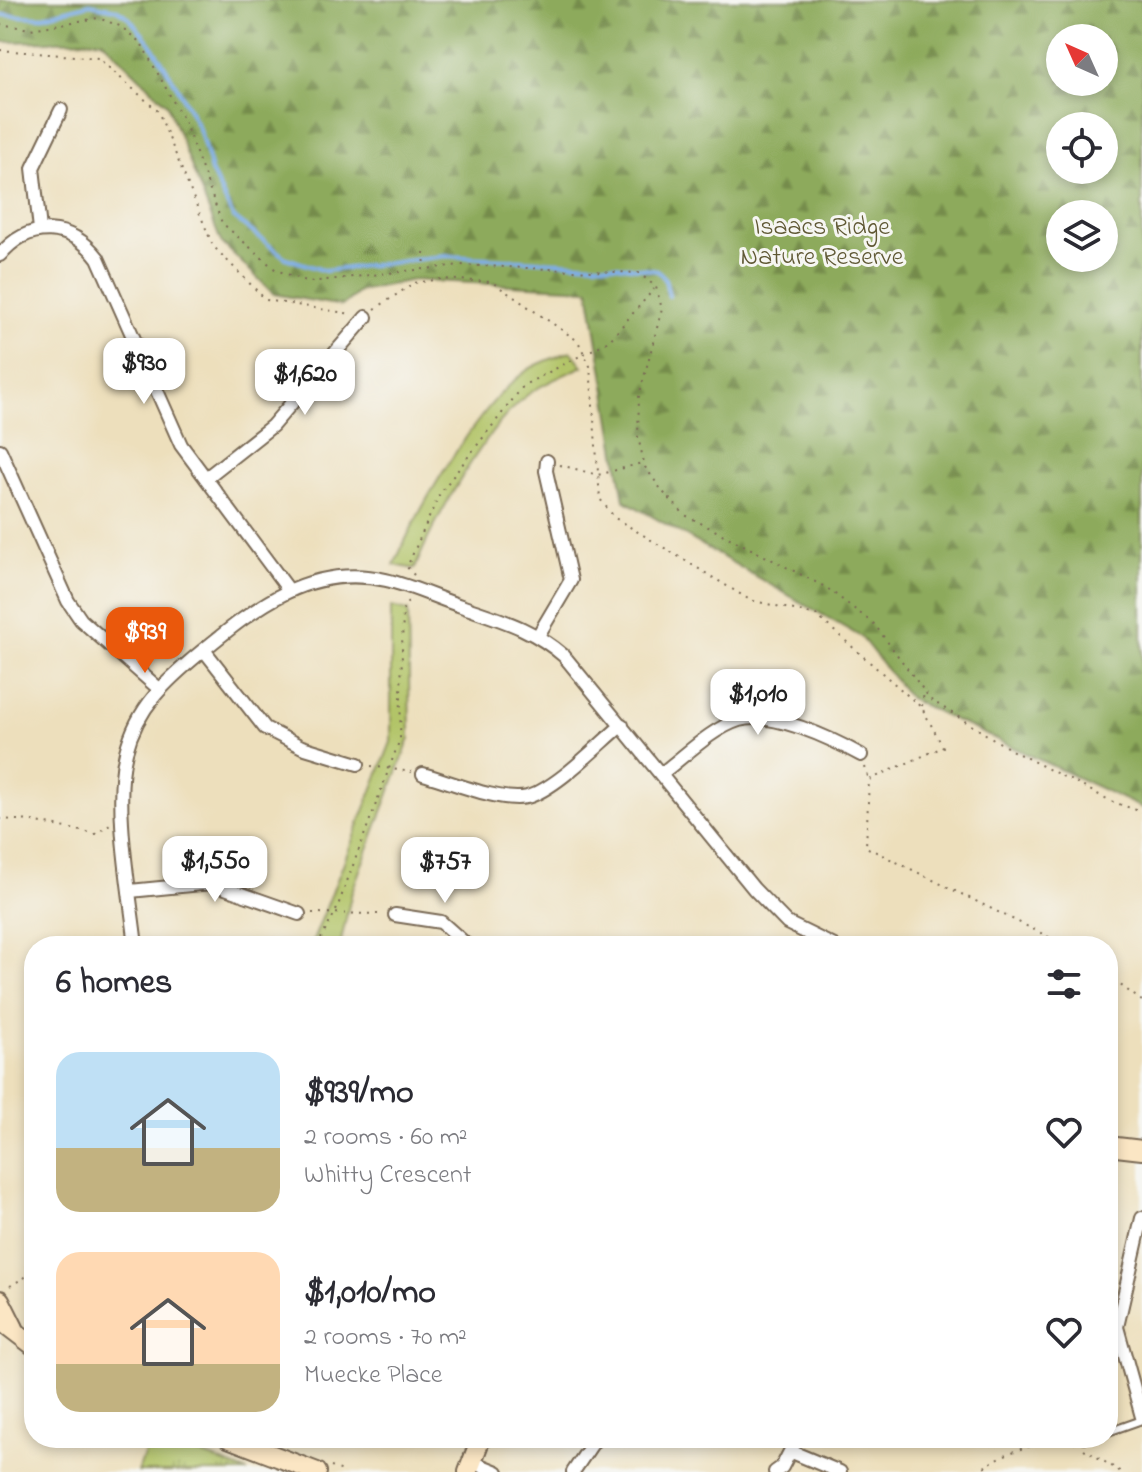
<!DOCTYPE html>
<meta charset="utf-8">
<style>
:root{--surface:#fff;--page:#f2f2f3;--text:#2b2b33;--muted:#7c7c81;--accent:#ea580c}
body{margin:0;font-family:"Indie Flower",sans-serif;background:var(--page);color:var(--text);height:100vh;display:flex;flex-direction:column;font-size:30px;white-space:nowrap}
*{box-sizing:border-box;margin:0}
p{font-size:26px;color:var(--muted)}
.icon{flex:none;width:44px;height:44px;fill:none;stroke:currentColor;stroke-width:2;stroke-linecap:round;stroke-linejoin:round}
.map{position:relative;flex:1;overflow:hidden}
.drawer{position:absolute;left:24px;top:936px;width:1094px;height:512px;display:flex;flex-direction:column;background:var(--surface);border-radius:32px;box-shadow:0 4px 12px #0003}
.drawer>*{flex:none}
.needle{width:52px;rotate:315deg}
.tools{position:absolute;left:1046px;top:24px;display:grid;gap:16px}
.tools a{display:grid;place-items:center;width:72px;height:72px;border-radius:50%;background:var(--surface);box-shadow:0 4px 12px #0003;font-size:40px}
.price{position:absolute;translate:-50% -68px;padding:0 18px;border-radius:16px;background:#fff;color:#222;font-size:26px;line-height:52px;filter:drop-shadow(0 2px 4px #0008)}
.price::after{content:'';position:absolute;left:50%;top:48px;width:24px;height:18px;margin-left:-12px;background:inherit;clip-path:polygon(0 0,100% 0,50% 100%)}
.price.active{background:var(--accent);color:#fff}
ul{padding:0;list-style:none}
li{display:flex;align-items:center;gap:24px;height:200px;padding:0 32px}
li span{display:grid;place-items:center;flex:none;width:224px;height:160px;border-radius:24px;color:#555}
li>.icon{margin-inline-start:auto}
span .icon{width:96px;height:96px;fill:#fffc;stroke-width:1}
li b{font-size:34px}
h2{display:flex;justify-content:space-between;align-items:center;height:96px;padding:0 32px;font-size:34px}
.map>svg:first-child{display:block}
.grass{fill:url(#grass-tufts);stroke:#767742;stroke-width:2}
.forest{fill:url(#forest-firs);stroke:#646a3d;stroke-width:2;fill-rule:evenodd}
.park{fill:#b2c467;stroke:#767742;stroke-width:2}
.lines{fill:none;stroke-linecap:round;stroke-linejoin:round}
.stream{stroke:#7faee9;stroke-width:4}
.lane-casing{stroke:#796955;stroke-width:10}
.street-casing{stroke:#796955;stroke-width:16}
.secondary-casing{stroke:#796955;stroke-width:22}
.path{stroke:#796955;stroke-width:2;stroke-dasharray:2 6;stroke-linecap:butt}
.lane{stroke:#fff;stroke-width:6}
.street{stroke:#fff;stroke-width:12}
.secondary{stroke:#fbe6c4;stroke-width:18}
.labels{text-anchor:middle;stroke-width:6;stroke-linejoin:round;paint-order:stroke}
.park-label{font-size:26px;fill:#5f5834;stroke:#f6f6f2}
</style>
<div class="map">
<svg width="1142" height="1472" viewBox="0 0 1142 1472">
<defs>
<pattern id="grass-tufts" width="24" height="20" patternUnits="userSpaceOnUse" patternTransform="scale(2)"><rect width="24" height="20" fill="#b2c467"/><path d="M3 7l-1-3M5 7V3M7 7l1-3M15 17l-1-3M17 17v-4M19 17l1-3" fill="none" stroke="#929f54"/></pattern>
<pattern id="forest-firs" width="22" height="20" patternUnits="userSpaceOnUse" patternTransform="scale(2)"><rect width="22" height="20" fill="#8daa5c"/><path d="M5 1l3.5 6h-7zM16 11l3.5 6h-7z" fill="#748b4b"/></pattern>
</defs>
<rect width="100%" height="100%" fill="#f6f6f2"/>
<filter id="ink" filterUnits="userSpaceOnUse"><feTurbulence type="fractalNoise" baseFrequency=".0125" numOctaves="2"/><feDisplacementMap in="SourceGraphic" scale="16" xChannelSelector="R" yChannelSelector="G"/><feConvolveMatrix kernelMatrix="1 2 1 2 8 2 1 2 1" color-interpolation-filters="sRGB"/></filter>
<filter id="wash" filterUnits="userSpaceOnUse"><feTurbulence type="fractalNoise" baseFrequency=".006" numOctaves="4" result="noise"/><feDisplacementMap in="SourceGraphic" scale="32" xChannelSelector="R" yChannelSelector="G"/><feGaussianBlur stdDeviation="1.8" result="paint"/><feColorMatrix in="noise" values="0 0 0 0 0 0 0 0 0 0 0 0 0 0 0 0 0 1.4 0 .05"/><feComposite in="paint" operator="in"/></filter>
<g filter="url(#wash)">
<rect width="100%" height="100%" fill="#eddfbc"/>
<path class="grass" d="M150,1438H160L248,1472H138Z"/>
<path class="forest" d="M0,0H1142V808L910,699L861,637L624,500L589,289L413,280L360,291L342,306L274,294L221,242L167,104L102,40L0,42ZM1060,38H1104V82H1060ZM1060,126H1104V170H1060ZM1060,214H1104V258H1060Z"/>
<g class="park">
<path d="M571,351L583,366C567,374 549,381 533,391C491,418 432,522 415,569L394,565C418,509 477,406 526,371C539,362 557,357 571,351Z"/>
<path d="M391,607L408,611L410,738L352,891L340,946H311L391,742Z"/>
</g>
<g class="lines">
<path class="stream" d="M0,15L40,17L90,4L116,9L128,17L151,44L178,88L200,131L211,171L233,217L286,258L325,271L445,256L616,265L658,271L665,279L669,296"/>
</g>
</g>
<g filter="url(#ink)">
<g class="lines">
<defs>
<g id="lane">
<path d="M1108,1432L1142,1420"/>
<path d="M1085,1439L1088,1438"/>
</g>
<g id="street">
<path d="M40,229L33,168L61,110"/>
<path d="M0,255C29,220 71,223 98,258L181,445L288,589"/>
<path d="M0,450L68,601L81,620L158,688"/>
<path d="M206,478L272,426L366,317"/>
<path d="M539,634L571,580L546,471L547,461"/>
<path d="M204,650L265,728L302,747L358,764"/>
<path d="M662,773C685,756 711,729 739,720C772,710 832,739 861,755"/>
<path d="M423,774C449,781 501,803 527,797C556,789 598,745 622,725"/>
<path d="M130,891L211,883L299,914"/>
<path d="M395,915L441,922L468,946"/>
<path d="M136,946C130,892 113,803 126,752C137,707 167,680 201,652C256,607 310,563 386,580C412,586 437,598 461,606C501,620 532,628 564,656L754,889L787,923L834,946"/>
<path d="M519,946H520"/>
<path d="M1142,1218L1117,1327L1142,1417"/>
<path d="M792,1452L840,1472"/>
<path d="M472,1462L497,1472"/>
<path d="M573,1472L596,1438"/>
<path d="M775,1472L782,1467L797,1438"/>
</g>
<g id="secondary">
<path d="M1108,1146L1142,1150"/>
<path d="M0,1300L14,1328"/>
<path d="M0,1320L34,1346"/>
<path d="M228,1438L317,1472"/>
<path d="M468,1472L481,1438"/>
</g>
</defs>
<use href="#lane" class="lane-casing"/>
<use href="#street" class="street-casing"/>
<use href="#secondary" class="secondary-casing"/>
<g class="path">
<path d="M0,24L30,29L98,18L120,26L141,43L184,121L222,223L276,270L309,282L460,265L639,273L656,287L662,309L639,396L638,437L645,467L663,492L685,515L827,588L874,624L931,700L1013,751L1113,802L1142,812"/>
<path d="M0,50L98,58L158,111L213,246L266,300L351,314"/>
<path d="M424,252L425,268"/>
<path d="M375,309L414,283L441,279L492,282L578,341L590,366L600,499L615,518L750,600L816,615L922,708L943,747L869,780L866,847L1067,946"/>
<path d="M560,465L598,475L642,463"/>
<path d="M414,575L407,567L440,493L524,385L609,341L654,289"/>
<path d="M922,706L924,692"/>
<path d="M371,766L412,772"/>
<path d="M865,767L869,780"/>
<path d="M0,819L32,821L96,834L110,824"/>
<path d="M312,913L382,914"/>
<path d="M317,946L336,911L400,739L403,608L408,602"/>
<path d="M1108,976L1142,1001"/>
<path d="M10,1286L34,1272"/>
<path d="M199,1438L211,1443"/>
<path d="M1084,1449L1121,1472"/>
<path d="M331,1467L346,1472"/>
<path d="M978,1472C1004,1450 1035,1444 1068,1439L1076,1444"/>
</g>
<use href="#lane" class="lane"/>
<use href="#street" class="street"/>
<use href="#secondary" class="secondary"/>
</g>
</g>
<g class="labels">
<g class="park-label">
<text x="822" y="234">Isaacs Ridge<tspan x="822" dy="30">Nature Reserve</tspan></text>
</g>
</g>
</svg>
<div class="tools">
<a><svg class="needle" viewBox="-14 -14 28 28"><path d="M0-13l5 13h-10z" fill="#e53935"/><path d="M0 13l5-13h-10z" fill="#7c7c81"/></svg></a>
<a><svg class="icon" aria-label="locate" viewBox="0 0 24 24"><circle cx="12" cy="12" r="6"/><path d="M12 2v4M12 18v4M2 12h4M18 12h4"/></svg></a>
<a><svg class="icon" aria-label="layers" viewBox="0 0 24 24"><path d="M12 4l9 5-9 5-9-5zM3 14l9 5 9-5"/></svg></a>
</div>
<b class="price" style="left:144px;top:406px">$930</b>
<b class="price" style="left:305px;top:417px">$1,620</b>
<b class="price active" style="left:145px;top:675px">$939</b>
<b class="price" style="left:758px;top:737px">$1,010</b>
<b class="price" style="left:215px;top:904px">$1,550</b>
<b class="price" style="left:445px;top:905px">$757</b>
<section class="drawer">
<h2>6 homes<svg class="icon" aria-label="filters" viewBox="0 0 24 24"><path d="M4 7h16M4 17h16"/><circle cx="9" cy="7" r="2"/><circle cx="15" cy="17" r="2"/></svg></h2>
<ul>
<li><span style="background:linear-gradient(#bfe0f5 60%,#c2b280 0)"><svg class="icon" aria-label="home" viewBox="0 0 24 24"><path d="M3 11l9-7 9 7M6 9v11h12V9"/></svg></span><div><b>$939/mo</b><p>2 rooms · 60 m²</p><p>Whitty Crescent</p></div><svg class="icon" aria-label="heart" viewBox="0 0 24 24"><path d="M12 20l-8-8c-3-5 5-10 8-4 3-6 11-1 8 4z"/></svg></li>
<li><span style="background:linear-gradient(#ffd9b3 70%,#c2b280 0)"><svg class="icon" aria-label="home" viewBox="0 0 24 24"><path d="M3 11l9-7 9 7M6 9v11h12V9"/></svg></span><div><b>$1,010/mo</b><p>2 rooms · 70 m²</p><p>Muecke Place</p></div><svg class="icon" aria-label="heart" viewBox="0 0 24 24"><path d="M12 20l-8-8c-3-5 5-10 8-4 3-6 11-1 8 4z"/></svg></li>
</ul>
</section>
</div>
